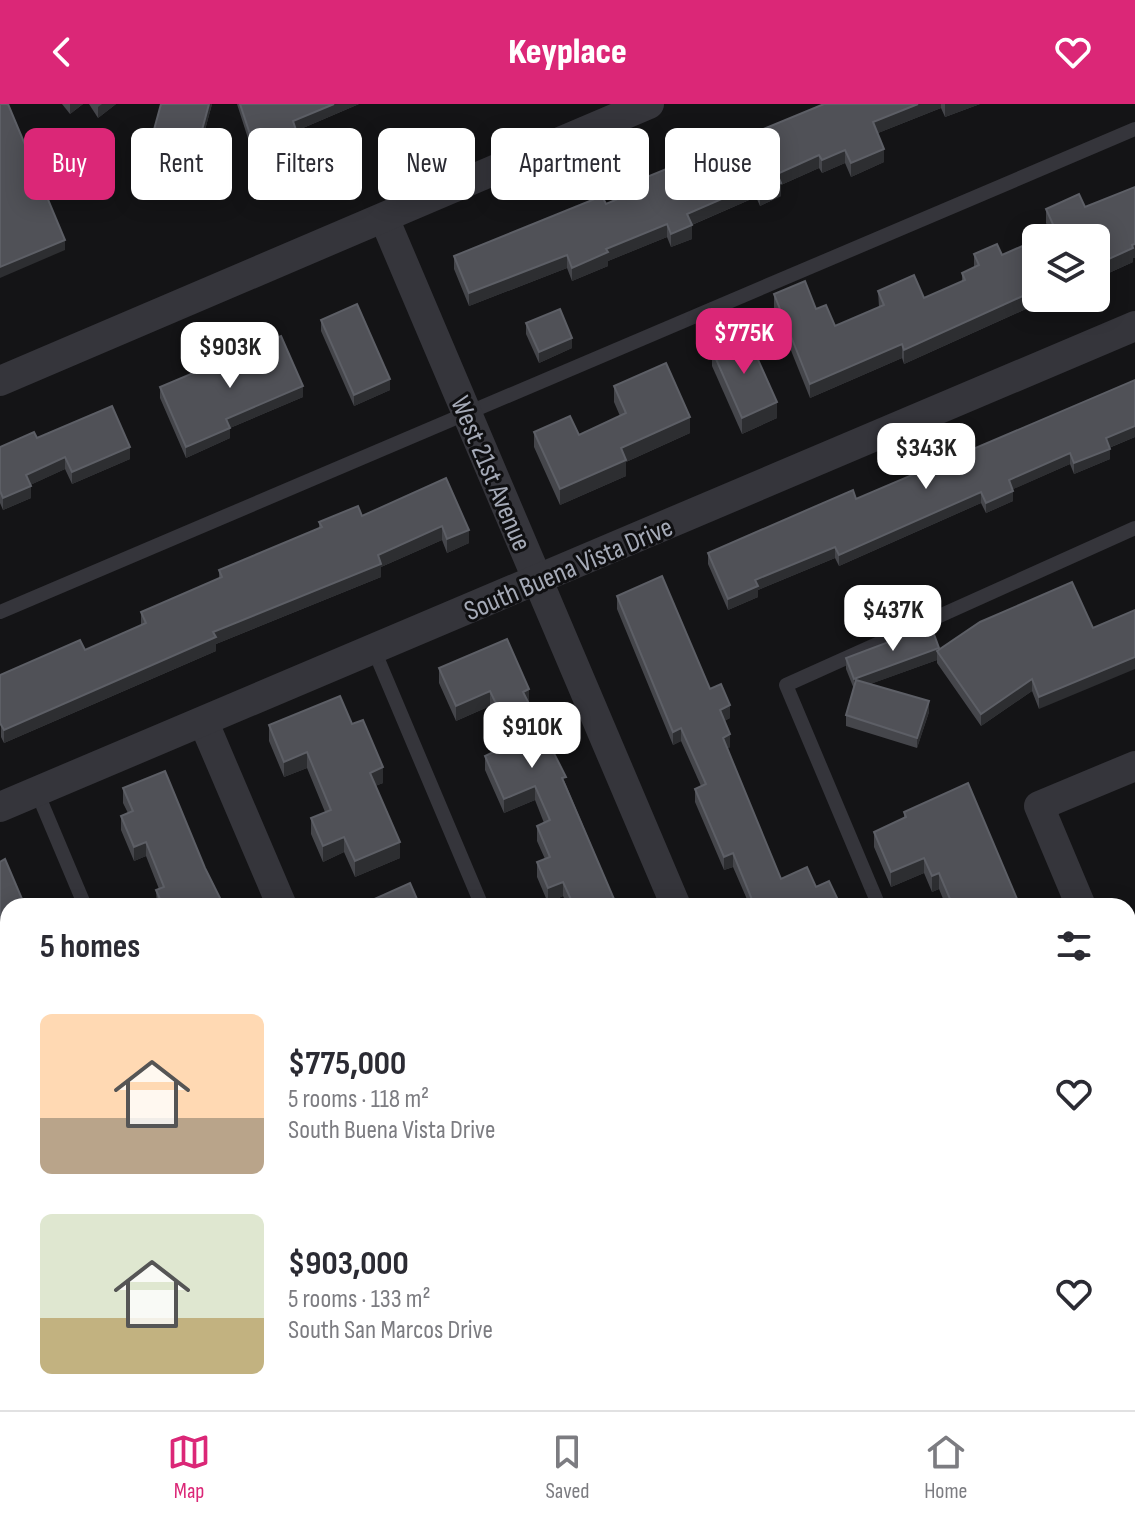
<!DOCTYPE html>
<meta charset="utf-8">
<style>
:root{--surface:#fff;--page:#f2f2f3;--text:#2b2b33;--muted:#7c7c81;--line:#e1e1e2;--accent:#db2777}
body{margin:0;font-family:"Sofia Sans Condensed",sans-serif;background:var(--page);color:var(--text);height:100vh;display:flex;flex-direction:column;font-size:30px;white-space:nowrap}
*{box-sizing:border-box;margin:0}
p{font-size:26px;color:var(--muted)}
.icon{flex:none;width:44px;height:44px;fill:none;stroke:currentColor;stroke-width:2;stroke-linecap:round;stroke-linejoin:round}
.map{position:relative;flex:1;overflow:hidden}
.side{position:absolute;left:0px;top:794px;width:1136px;height:512px;display:flex;flex-direction:column;background:var(--surface);border-radius:24px 24px 0 0;box-shadow:0 4px 20px #0003}
.side>*{flex:none}
.banner{position:absolute;left:24px;top:24px;width:1088px;height:72px;display:flex;gap:16px}
.fabs{position:absolute;left:1022px;top:120px;display:grid;gap:16px}
.fabs a{display:grid;place-items:center;width:88px;height:88px;border-radius:12px;background:var(--surface);box-shadow:0 4px 20px #0003;font-size:40px}
.price{position:absolute;translate:-50% -68px;padding:0 18px;border-radius:16px;background:#fff;color:#222;font-size:26px;line-height:52px;filter:drop-shadow(0 2px 4px #0008)}
.price::after{content:'';position:absolute;left:50%;top:48px;width:24px;height:18px;margin-left:-12px;background:inherit;clip-path:polygon(0 0,100% 0,50% 100%)}
.price.on{background:var(--accent);color:#fff}
ul{padding:0;list-style:none}
li{display:flex;align-items:center;gap:24px;height:200px;padding:0 40px}
li span{display:grid;place-items:center;flex:none;width:224px;height:160px;border-radius:12px;color:#555}
li>.icon{margin-inline-start:auto}
span .icon{width:96px;height:96px;fill:#fffc;stroke-width:1}
li b{font-size:34px}
h2{display:flex;justify-content:space-between;align-items:center;height:96px;padding:0 40px;font-size:34px}
.tag{padding:0 28px;border-radius:12px;background:var(--surface);box-shadow:0 4px 20px #0003;font-size:28px;line-height:72px}
.tag.on{background:var(--accent);color:#fff}
header{display:flex;justify-content:space-between;align-items:center;height:104px;padding:0 40px;background:var(--accent);color:#fff;font-size:36px;font-weight:800}
.menu{display:flex;justify-content:space-around;align-items:center;height:112px;border-top:2px solid var(--line);background:var(--surface);font-size:22px;color:var(--muted)}
.menu a{display:grid;justify-items:center;gap:4px}
.menu .on{color:var(--accent)}
.map>svg:first-child{display:block}
.lines{fill:none;stroke-linecap:round;stroke-linejoin:round}
.lane{stroke:#35353b;stroke-width:14}
.street{stroke:#35353b;stroke-width:30}
.wall{fill:#45464b}
.shaded-wall{fill:#2d2e31}
.building{fill:#505157;stroke:#5d5f66;stroke-width:2}
.labels{text-anchor:middle;stroke-width:6;stroke-linejoin:round;paint-order:stroke}
.street-label{font-size:28px;fill:#a5aab7;stroke:#0f0f11}
</style>
<header><svg class="icon" aria-label="back" viewBox="0 0 24 24"><path d="M15 5l-7 7 7 7"/></svg>Keyplace<svg class="icon" aria-label="heart" viewBox="0 0 24 24"><path d="M12 20l-8-8c-3-5 5-10 8-4 3-6 11-1 8 4z"/></svg></header>
<div class="map">
<svg width="1135" height="1306" viewBox="0 0 1135 1306">
<rect width="100%" height="100%" fill="#141416"/>
<g class="lines">
<g class="lane">
<path d="M0,508L1135,25"/>
<path d="M374,546L482,802"/>
<path d="M37,688L85,802"/>
<path d="M879,802L786,581L1135,424"/>
<path d="M296,1298L299,1306"/>
<path d="M692,1298L695,1306"/>
<path d="M1087,1298L1091,1306"/>
</g>
<g class="street">
<path d="M384,114L676,802"/>
<path d="M0,277L649,0"/>
<path d="M204,619L282,802"/>
<path d="M0,703L1135,222"/>
<path d="M1081,802L1039,702L1135,662"/>
<path d="M1128,915L1135,932"/>
<path d="M0,1067L8,1086"/>
<path d="M1128,1234L1135,1231"/>
<path d="M97,1298L100,1306"/>
<path d="M495,1298L498,1306"/>
<path d="M887,1298L890,1306"/>
<path d="M962,1306L981,1298"/>
</g>
</g>
<g class="wall">
<path d="M62,0H83L70,10Z"/>
<path d="M89,0H116L98,14Z"/>
<path d="M212,0L192,74L163,66V56L166,47L152,44V33Z"/>
<path d="M237,0H359L296,27V37L253,50Z"/>
<path d="M824,0H980L945,13L941,4L878,29L884,58L851,73L845,59L822,69L819,64L781,81V92L760,102L756,93L692,121V135L671,143L667,133L608,157V162L572,177L567,164L469,202L454,165V152L606,100L642,85V75Z"/>
<path d="M1135,83V154H1133V158L1100,173L1096,164V134L1051,130L1046,119V105L1085,103Z"/>
<path d="M974,150L1002,151L1048,195L904,260L902,254L810,294L774,204V190L816,205L835,222L879,203L878,187L924,194L962,177V169L974,164Z"/>
<path d="M321,216L390,286L354,302L321,227Z"/>
<path d="M526,219L572,244L539,259L526,230Z"/>
<path d="M712,246L777,314L742,330L712,262Z"/>
<path d="M1135,276V333L1109,344L1110,355L1074,370L1070,360L1013,385V397L986,409L981,399L839,462L835,454L758,486V493L728,506L708,460V449L856,395Z"/>
<path d="M614,282L690,329L626,358V372L560,401L534,343V328L579,331L620,312L614,298Z"/>
<path d="M160,283L303,293L230,324V334L186,354L160,294Z"/>
<path d="M37,334L130,355L72,380L65,365L30,381L31,394L3,406L0,399V343Z"/>
<path d="M446,374L469,439L447,449L442,436L381,463V473L216,540V547L4,639L1,633L0,571L85,546L141,521V508L219,474V466L319,424V418L362,412Z"/>
<path d="M1072,478L1039,605L1032,587L981,622L937,559V556L870,580L929,608L917,644L846,622V611L854,585L846,565V554L939,546Z"/>
<path d="M617,492L710,585L730,614L724,617L730,643L727,645L781,775L816,783L839,802H748L749,800L733,763L724,766L695,698V685L701,682L681,637L673,641L617,505Z"/>
<path d="M439,564L529,600L566,681L617,802H568L563,792L548,799L537,773V758L545,755L537,737V722L544,719L535,696L504,709L485,666V652L493,648V634L503,629L490,602L456,617L439,579Z"/>
<path d="M352,620L383,679L375,682L400,754L355,773L344,748L323,758L311,730V714L325,708L307,664L284,673L269,637V621Z"/>
<path d="M123,684L205,764L224,802H157L156,786L159,785L146,752L134,757L121,726V712L128,709L123,699Z"/>
<path d="M904,708L1020,802H946L939,785L932,788L924,769L891,783L874,743V728L904,715Z"/>
<path d="M0,758L8,802V922L7,919L2,921L0,916Z"/>
<path d="M163,1298H228L232,1306H163Z"/>
<path d="M578,1298H677L679,1306H582Z"/>
<path d="M727,1298H826V1306H731Z"/>
</g>
<g class="shaded-wall">
<path d="M70,0H83L70,10Z"/>
<path d="M102,0H116L98,14V3Z"/>
<path d="M209,0H212L192,74V63Z"/>
<path d="M334,0H359L296,27V37L253,50V39L293,17Z"/>
<path d="M918,0H941V4L873,31V18Z"/>
<path d="M945,0H980L945,13Z"/>
<path d="M884,45V58L851,73V59Z"/>
<path d="M845,46V59L822,69V56Z"/>
<path d="M819,51V64L781,81V92L760,102V88L777,70Z"/>
<path d="M756,80V93L687,123V110Z"/>
<path d="M667,120V133L608,157V162L572,177V164L606,145Z"/>
<path d="M692,121V135L671,143V130Z"/>
<path d="M65,136V146L0,174V163Z"/>
<path d="M1135,140V154H1133V158L1100,173V159Z"/>
<path d="M567,151V164L469,202V189Z"/>
<path d="M1036,186V194L1048,195L904,260V246Z"/>
<path d="M572,234V244L539,259V248Z"/>
<path d="M902,240V254L810,294V280Z"/>
<path d="M390,275V286L354,302V291Z"/>
<path d="M303,282V293L230,324V334L186,354V343L226,315Z"/>
<path d="M777,298V314L742,330V314Z"/>
<path d="M690,313V329L626,358V372L560,401V385L621,344Z"/>
<path d="M1135,322V333L1106,345V334Z"/>
<path d="M130,343V355L72,380V368Z"/>
<path d="M1110,345V355L1074,370V359Z"/>
<path d="M1070,349V360L1009,387V376Z"/>
<path d="M65,353V365L26,383V371Z"/>
<path d="M31,382V394L3,406V394Z"/>
<path d="M1013,387V397L986,409V399Z"/>
<path d="M981,388V399L839,462V451Z"/>
<path d="M442,422V436L381,463V473L216,540V547L4,639V626Z"/>
<path d="M469,426V439L447,449V435Z"/>
<path d="M835,443V454L758,486V493L728,506V495L755,476Z"/>
<path d="M939,544V550L937,547V556L854,586V575Z"/>
<path d="M1135,553V565L1039,605V593Z"/>
<path d="M1032,575V587L981,622V610Z"/>
<path d="M529,585V600L523,588Z"/>
<path d="M490,587V602L456,617V602Z"/>
<path d="M929,597V608L917,644V634Z"/>
<path d="M730,601V614L720,619V606Z"/>
<path d="M681,624V637L673,641V628Z"/>
<path d="M730,630V643L723,647V634Z"/>
<path d="M307,648V664L284,673V658Z"/>
<path d="M383,663V679L370,684V669Z"/>
<path d="M535,682V696L504,709V695Z"/>
<path d="M344,733V748L323,758V742Z"/>
<path d="M146,738V752L134,757V743Z"/>
<path d="M400,738V754L355,773V757Z"/>
<path d="M733,749V763L724,766V753Z"/>
<path d="M924,754V769L891,783V768Z"/>
<path d="M939,769V785L932,788V772Z"/>
<path d="M563,778V792L548,799V784Z"/>
<path d="M7,905V919L2,921V907Z"/>
<path d="M1135,1147V1162L1128,1164V1150Z"/>
<path d="M817,1298H826V1306H798Z"/>
</g>
<g class="building">
<path d="M0,0H8L65,136L0,163Z"/>
<path d="M161,0H209L192,63L163,56L168,37L152,33Z"/>
<path d="M240,0H334L293,17L296,26L253,39Z"/>
<path d="M824,0H918L873,18L884,45L851,59L845,46L822,56L819,51L777,70L781,79L760,88L756,80L687,110L692,121L671,130L667,120L606,145L608,148L572,164L567,151L469,189L454,152L602,92L606,100L646,83L642,75Z"/>
<path d="M1135,83V140L1132,141L1133,144L1100,159L1096,150V134H1041L1056,127L1046,105L1079,90L1085,103Z"/>
<path d="M1036,136V186L904,246L902,240L810,280L774,190L805,177L816,205L826,201L835,222L884,201L878,187L914,171L924,194L965,176L962,169L979,161L974,150L997,140L1002,151Z"/>
<path d="M357,200L390,275L354,291L321,216Z"/>
<path d="M560,205L572,234L539,248L526,219Z"/>
<path d="M747,231L777,298L742,314L712,246Z"/>
<path d="M281,232L303,282L226,315L230,324L186,343L160,283Z"/>
<path d="M666,259L690,313L621,344L626,356L560,385L534,328L570,312L579,331L626,309L614,282Z"/>
<path d="M1135,276V322L1106,334L1110,345L1074,359L1070,349L1009,376L1013,387L986,399L981,388L839,451L835,443L755,476L758,482L728,495L708,449L853,386L856,395Z"/>
<path d="M112,302L130,343L72,368L65,353L26,371L31,382L3,394L0,387V343L34,328L37,334Z"/>
<path d="M446,374L469,426L447,435L442,422L378,451L381,460L213,528L216,533L4,626L0,619V571L80,536L85,546L146,519L141,508L222,473L219,466L322,423L319,418L358,402L362,412Z"/>
<path d="M662,472L710,585L721,580L730,601L720,606L730,630L723,634L781,775L807,763L816,783L829,777L839,798L831,802H749L748,800L753,798L733,749L724,753L695,685L706,680L681,624L673,628L617,492Z"/>
<path d="M1072,478L1093,524L1135,506V553L1039,593L1032,575L981,610L937,547L980,518Z"/>
<path d="M931,522L939,544L854,575L846,554Z"/>
<path d="M507,535L529,585L523,588L566,673L562,674L617,802H574L563,778L548,784L537,758L550,753L537,722L550,716L535,682L504,695L485,652L498,646L493,634L509,627L490,587L456,602L439,564Z"/>
<path d="M856,576L929,597L917,634L846,611Z"/>
<path d="M340,592L352,620L363,616L383,663L370,669L400,738L355,757L344,733L323,742L311,714L331,706L307,648L284,658L269,621Z"/>
<path d="M165,667L205,764L224,802H163L156,786L164,783L146,738L134,743L121,712L133,707L123,684Z"/>
<path d="M968,679L1020,802H953L939,769L932,772L924,754L891,768L874,728L906,713L904,708Z"/>
<path d="M5,755L25,802H8V908L7,905L2,907L0,902V758Z"/>
<path d="M410,779L420,802H359Z"/>
<path d="M1129,1060L1135,1074V1147L1128,1150V1061Z"/>
<path d="M0,1214L8,1234V1298H34L37,1306H0Z"/>
<path d="M165,1298H228L232,1306H169Z"/>
<path d="M391,1298H426L429,1306H374Z"/>
<path d="M584,1298H677L679,1304L674,1306H583L587,1304Z"/>
<path d="M734,1298H817L798,1306H794L793,1302L784,1306H737Z"/>
</g>
<g class="labels">
<g class="street-label">
<text transform="translate(492 369) rotate(67)" y="10">West 21st Avenue</text>
<text transform="translate(568 464) rotate(-23)" y="10">South Buena Vista Drive</text>
</g>
</g>
</svg>
<div class="fabs">
<a><svg class="icon" aria-label="layers" viewBox="0 0 24 24"><path d="M12 4l9 5-9 5-9-5zM3 14l9 5 9-5"/></svg></a>
</div>
<b class="price on" style="left:744px;top:272px">$775K</b>
<b class="price" style="left:230px;top:286px">$903K</b>
<b class="price" style="left:926px;top:387px">$343K</b>
<b class="price" style="left:893px;top:549px">$437K</b>
<b class="price" style="left:532px;top:666px">$910K</b>
<div class="banner">
<a class="tag on">Buy</a>
<a class="tag">Rent</a>
<a class="tag">Filters</a>
<a class="tag">New</a>
<a class="tag">Apartment</a>
<a class="tag">House</a>
</div>
<section class="side">
<h2>5 homes<svg class="icon" aria-label="filters" viewBox="0 0 24 24"><path d="M4 7h16M4 17h16"/><circle cx="9" cy="7" r="2"/><circle cx="15" cy="17" r="2"/></svg></h2>
<ul>
<li><span style="background:linear-gradient(#ffd9b3 65%,#b9a48a 0)"><svg class="icon" aria-label="home" viewBox="0 0 24 24"><path d="M3 11l9-7 9 7M6 9v11h12V9"/></svg></span><div><b>$775,000</b><p>5 rooms · 118 m²</p><p>South Buena Vista Drive</p></div><svg class="icon" aria-label="heart" viewBox="0 0 24 24"><path d="M12 20l-8-8c-3-5 5-10 8-4 3-6 11-1 8 4z"/></svg></li>
<li><span style="background:linear-gradient(#dfe7d0 65%,#c2b280 0)"><svg class="icon" aria-label="home" viewBox="0 0 24 24"><path d="M3 11l9-7 9 7M6 9v11h12V9"/></svg></span><div><b>$903,000</b><p>5 rooms · 133 m²</p><p>South San Marcos Drive</p></div><svg class="icon" aria-label="heart" viewBox="0 0 24 24"><path d="M12 20l-8-8c-3-5 5-10 8-4 3-6 11-1 8 4z"/></svg></li>
</ul>
</section>
</div>
<nav class="menu">
<a class="on"><svg class="icon" aria-label="map" viewBox="0 0 24 24"><path d="M3 6l6-2 6 2 6-2v14l-6 2-6-2-6 2zM9 4v14M15 6v14"/></svg>Map</a>
<a><svg class="icon" aria-label="saved" viewBox="0 0 24 24"><path d="M7 4h10v16l-5-4-5 4z"/></svg>Saved</a>
<a><svg class="icon" aria-label="home" viewBox="0 0 24 24"><path d="M3 11l9-7 9 7M6 9v11h12V9"/></svg>Home</a>
</nav>
